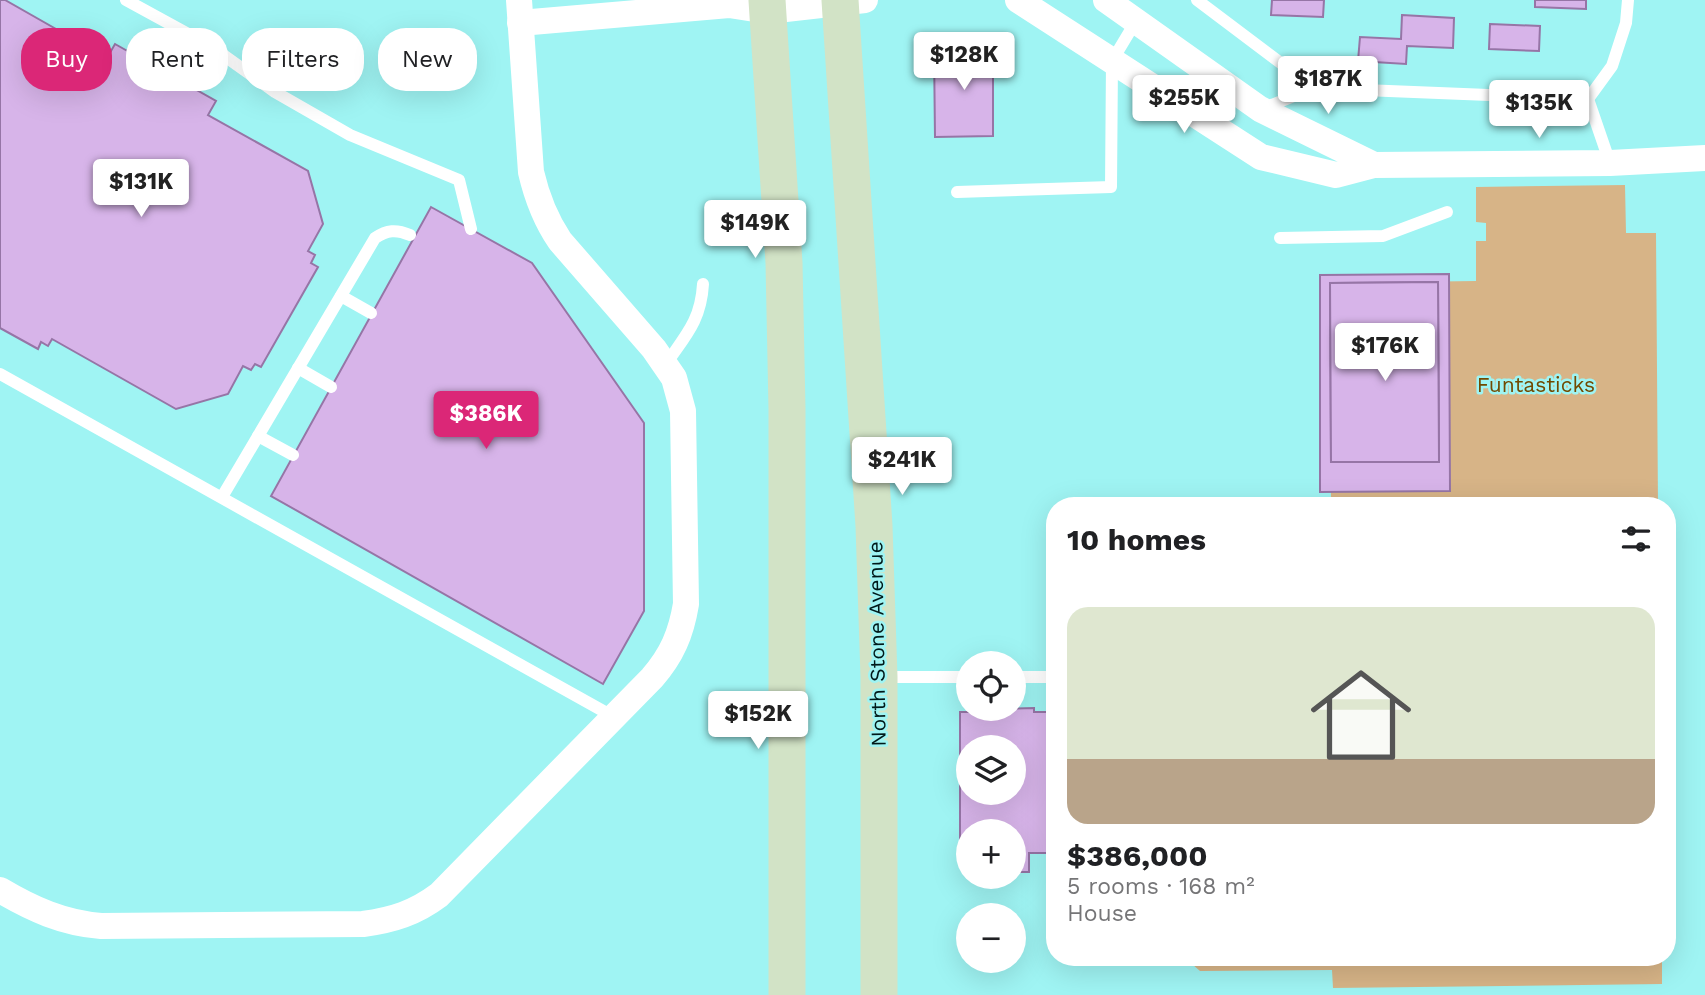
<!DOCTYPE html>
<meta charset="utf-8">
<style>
:root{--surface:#fff;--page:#f6f6f6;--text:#202124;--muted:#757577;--accent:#db2777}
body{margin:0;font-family:"Work Sans",sans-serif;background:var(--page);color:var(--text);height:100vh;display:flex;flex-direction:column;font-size:26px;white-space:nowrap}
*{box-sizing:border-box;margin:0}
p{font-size:23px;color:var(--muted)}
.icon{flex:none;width:38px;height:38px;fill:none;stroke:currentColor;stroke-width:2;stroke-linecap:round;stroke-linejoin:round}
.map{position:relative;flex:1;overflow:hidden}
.sheet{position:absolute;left:1046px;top:497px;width:630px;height:469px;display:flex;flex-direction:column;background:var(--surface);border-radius:28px;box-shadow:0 7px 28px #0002}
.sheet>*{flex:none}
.banner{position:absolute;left:21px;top:28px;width:665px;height:63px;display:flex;gap:14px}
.tools{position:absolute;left:956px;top:651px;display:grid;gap:14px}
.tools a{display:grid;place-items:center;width:70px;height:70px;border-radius:50%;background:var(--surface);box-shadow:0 7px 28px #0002;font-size:35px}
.price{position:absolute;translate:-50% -60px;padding:0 16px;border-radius:7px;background:#fff;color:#222;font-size:23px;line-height:46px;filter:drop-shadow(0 2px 4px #0008)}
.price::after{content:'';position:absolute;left:50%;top:42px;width:21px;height:16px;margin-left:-10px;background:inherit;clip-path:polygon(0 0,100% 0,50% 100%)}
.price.active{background:var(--accent);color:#fff}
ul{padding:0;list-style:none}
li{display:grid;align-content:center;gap:14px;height:371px;padding:0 21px}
li span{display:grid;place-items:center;height:217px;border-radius:21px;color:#555}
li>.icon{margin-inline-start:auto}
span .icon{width:126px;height:126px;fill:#fffc;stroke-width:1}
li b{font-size:30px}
h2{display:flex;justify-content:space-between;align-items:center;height:84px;padding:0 21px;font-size:30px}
.chip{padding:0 24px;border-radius:28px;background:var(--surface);box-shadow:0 7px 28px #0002;font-size:24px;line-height:63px}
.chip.active{background:var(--accent);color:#fff}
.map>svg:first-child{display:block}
.green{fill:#d7b487}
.building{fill:#d7b4e9;stroke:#9675a6;stroke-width:2;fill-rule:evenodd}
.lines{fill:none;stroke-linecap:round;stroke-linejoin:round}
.lane{stroke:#fff;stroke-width:12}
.street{stroke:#fff;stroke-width:26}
.secondary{stroke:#d2e3c6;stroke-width:37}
.labels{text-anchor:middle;stroke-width:5;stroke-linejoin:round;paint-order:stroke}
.park-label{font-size:21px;fill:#714900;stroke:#9ff4f3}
.street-label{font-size:21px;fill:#001919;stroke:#9ff4f3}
</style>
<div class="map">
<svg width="1705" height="995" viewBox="0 0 1705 995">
<rect width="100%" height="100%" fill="#9ff4f3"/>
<g class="green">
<path d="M1625,185L1626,233H1656L1658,506H1331L1330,283L1476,281V241H1486V223L1476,222V187Z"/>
<path d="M1184,957H1662V984L1333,988L1332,970L1200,971Z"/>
</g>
<g class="building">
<path d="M0,0H5L107,58L115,44L216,101L208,115L308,171L323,224L308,251L315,255L311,263L318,267L261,367L255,364L251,370L243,366L228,394L176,409L52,339L48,346L41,342L38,349L0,328Z"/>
<path d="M1272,0H1324L1323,17L1271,15Z"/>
<path d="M1535,0H1586V9L1535,7Z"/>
<path d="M1402,15L1454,18L1453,48L1407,46L1406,64L1358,61L1360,37L1401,39Z"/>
<path d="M1490,24L1540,26L1539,51L1489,49Z"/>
<path d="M993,48V136L935,137L934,49Z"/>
<path d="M431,207L532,263L644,423V611L603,684L271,496Z"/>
<path d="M1449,274L1450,491L1320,492V275ZM1438,282L1439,462H1331L1330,283Z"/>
<path d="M1438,282L1439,462H1331L1330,283Z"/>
<path d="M1034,708V712H1052L1055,853H1029V872H1013V831H968V863H960V712H991V709ZM968,747H1013V793H968Z"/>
</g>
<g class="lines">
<g class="lane">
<path d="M126,0L212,47L275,92L350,135L459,180L471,229"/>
<path d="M1197,0L1314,88"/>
<path d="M1588,99L1610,163"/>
<path d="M1264,108L1314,88L1588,99L1612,66L1626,23L1628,0"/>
<path d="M957,192L1111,187L1112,61L1136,21"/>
<path d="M1280,238L1383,236L1447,212"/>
<path d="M341,296L371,313"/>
<path d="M666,364C686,335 701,320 703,284"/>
<path d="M298,368L331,387"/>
<path d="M0,374L614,717"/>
<path d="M258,436L293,455"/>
<path d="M222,497L375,238C387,230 396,229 410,235"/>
<path d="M883,677H968"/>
<path d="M1013,677H1055"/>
</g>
<g class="street">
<path d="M1018,0L1261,157L1336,175L1374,165L1610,163L1705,158"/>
<path d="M1106,0L1260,109L1374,165"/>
<path d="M520,23L729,5L768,11L865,0"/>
<path d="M0,890C32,909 63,923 101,926L363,924C393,920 415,913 439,895L652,678C672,655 681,634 686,604L683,411L674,378L654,349L560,241C545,219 537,198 531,172L519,0"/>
</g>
<g class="secondary">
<path d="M767,0L784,263L787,409V995"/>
<path d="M840,0L874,526L879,677V995"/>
</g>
</g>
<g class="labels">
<g class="park-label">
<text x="1536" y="392">Funtasticks</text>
</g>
<g class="street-label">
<text transform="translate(877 644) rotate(-91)" y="7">North Stone Avenue</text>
</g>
</g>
</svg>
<div class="tools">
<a><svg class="icon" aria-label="locate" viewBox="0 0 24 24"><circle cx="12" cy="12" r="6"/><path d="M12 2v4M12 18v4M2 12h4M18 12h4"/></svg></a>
<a><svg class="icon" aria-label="layers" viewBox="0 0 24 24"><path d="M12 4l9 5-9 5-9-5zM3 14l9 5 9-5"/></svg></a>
<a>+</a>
<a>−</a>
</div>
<b class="price" style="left:964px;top:92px">$128K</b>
<b class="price" style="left:1328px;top:116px">$187K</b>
<b class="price" style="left:1184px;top:135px">$255K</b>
<b class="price" style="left:1539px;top:140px">$135K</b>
<b class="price" style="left:141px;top:219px">$131K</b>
<b class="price" style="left:755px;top:260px">$149K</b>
<b class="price" style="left:1385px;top:383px">$176K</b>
<b class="price active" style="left:486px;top:451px">$386K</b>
<b class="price" style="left:902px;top:497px">$241K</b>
<b class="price" style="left:758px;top:751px">$152K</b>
<div class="banner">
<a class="chip active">Buy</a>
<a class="chip">Rent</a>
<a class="chip">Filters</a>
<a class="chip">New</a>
</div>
<section class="sheet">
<h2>10 homes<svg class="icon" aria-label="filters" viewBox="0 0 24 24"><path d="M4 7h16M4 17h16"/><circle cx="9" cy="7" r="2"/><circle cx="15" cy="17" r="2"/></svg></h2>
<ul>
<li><span style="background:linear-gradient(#dfe7d0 70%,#b9a48a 0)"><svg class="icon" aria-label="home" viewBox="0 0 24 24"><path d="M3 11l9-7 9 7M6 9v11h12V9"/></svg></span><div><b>$386,000</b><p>5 rooms · 168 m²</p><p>House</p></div></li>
</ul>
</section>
</div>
